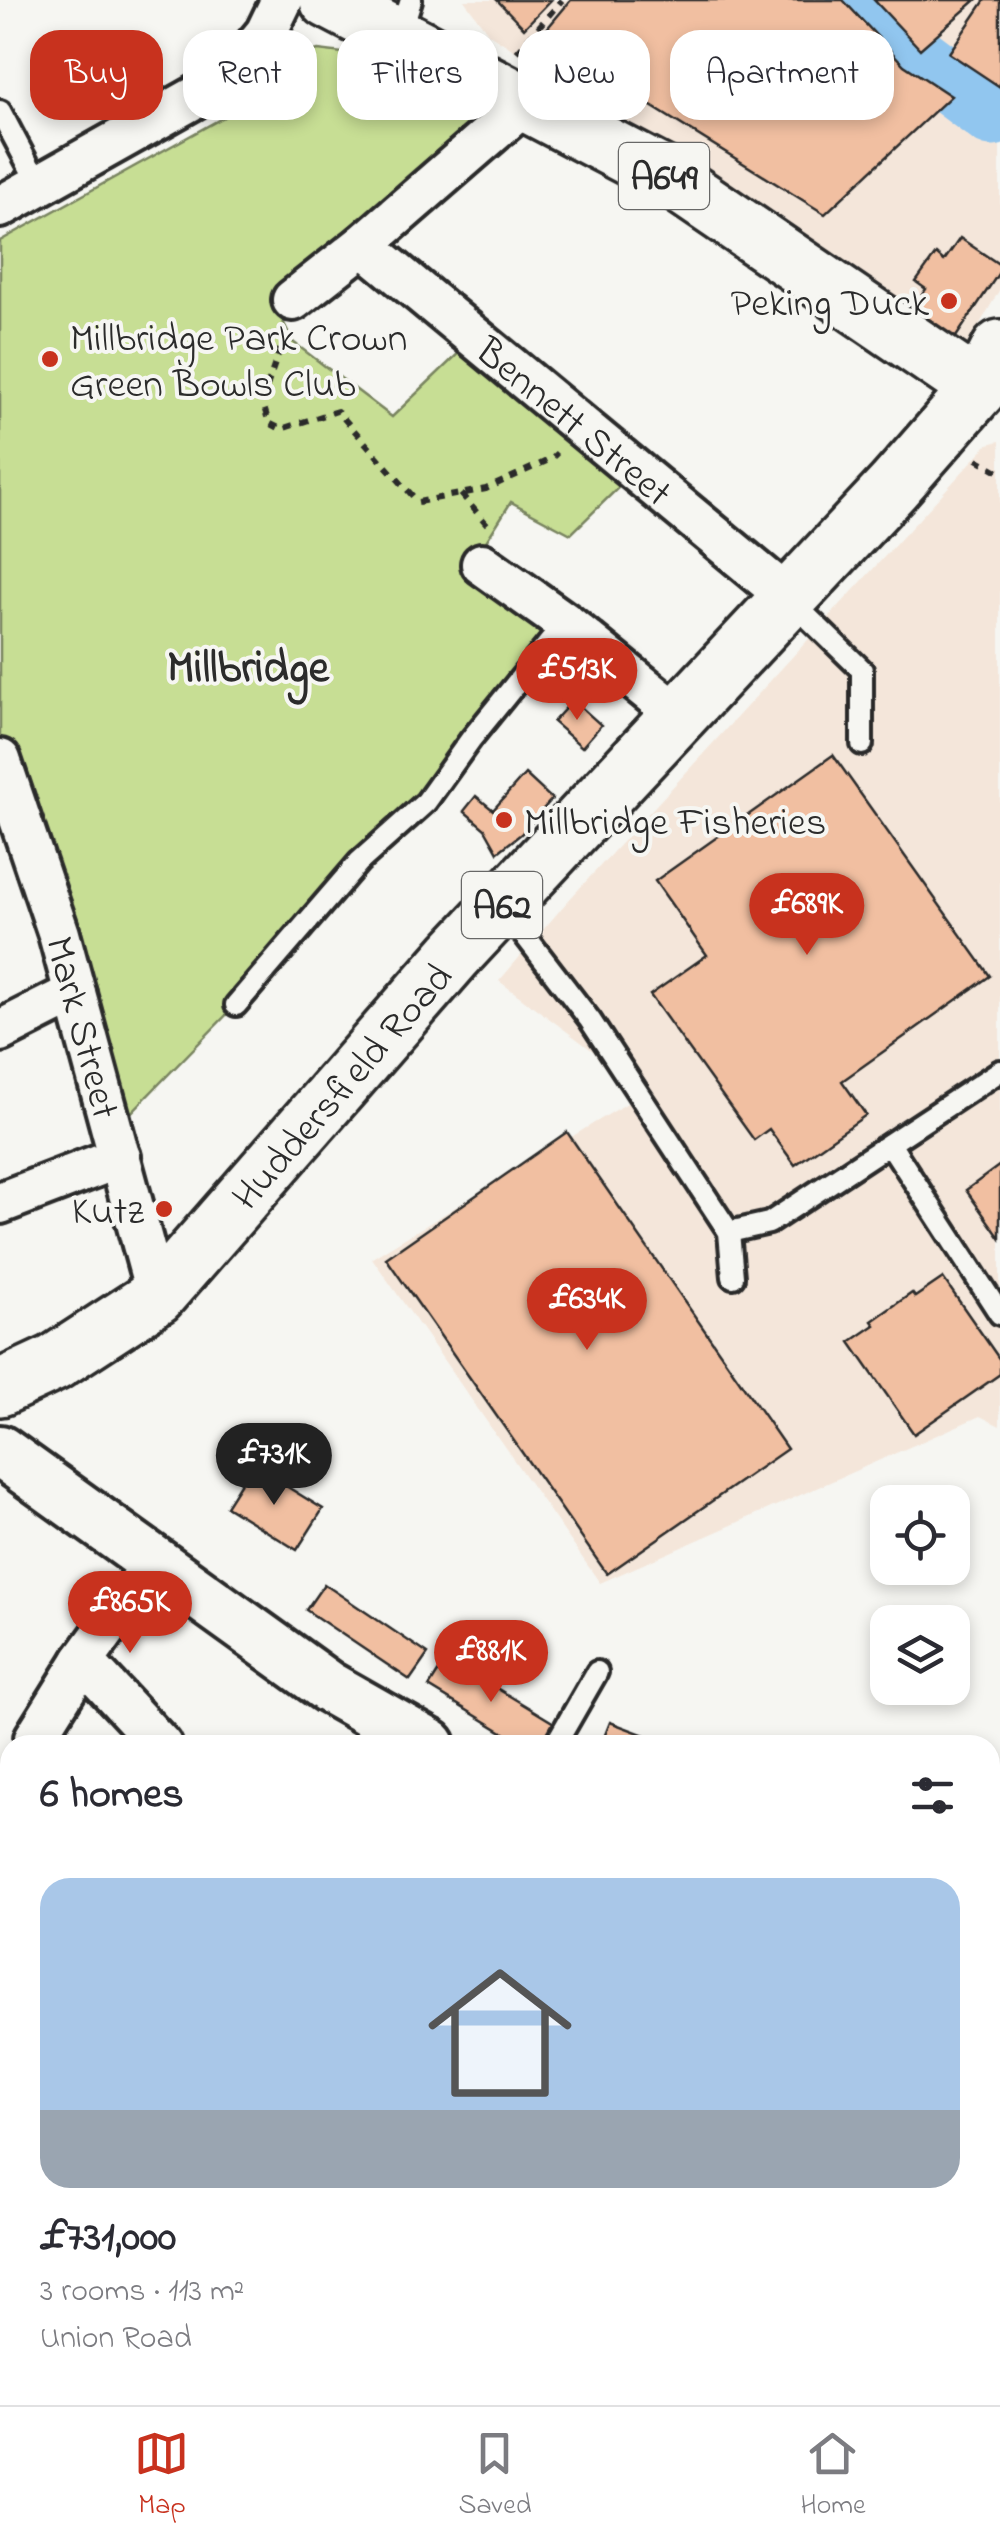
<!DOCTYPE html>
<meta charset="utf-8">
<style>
:root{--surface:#fff;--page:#f2f2f3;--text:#2b2b33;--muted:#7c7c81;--line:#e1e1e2;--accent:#c8321e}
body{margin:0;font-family:"Indie Flower",sans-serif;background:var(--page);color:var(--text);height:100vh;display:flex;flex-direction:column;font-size:38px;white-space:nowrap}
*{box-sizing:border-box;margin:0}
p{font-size:32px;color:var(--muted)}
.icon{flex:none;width:55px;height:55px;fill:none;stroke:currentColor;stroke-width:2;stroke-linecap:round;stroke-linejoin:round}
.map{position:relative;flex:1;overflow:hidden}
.sheet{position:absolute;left:0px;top:1735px;width:1000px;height:670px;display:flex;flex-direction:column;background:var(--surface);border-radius:30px 30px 0 0;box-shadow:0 5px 15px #0003}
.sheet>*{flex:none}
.hud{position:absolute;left:30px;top:30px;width:940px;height:90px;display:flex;gap:20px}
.fabs{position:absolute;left:870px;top:1485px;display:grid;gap:20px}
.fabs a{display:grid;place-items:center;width:100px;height:100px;border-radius:20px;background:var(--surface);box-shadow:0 5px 15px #0003;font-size:50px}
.price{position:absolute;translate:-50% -85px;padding:0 22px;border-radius:35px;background:var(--accent);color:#fff;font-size:32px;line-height:65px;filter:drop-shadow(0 2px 5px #0008)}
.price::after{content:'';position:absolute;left:50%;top:60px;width:30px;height:22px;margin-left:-15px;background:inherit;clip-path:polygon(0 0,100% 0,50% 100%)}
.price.active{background:#222;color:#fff}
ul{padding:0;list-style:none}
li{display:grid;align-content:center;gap:20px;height:530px;padding:0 40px}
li+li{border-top:2px solid var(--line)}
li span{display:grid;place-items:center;height:310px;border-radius:30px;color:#555}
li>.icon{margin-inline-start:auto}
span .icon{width:180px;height:180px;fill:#fffc;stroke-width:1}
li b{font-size:42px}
h2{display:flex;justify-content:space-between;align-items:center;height:120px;padding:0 40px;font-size:42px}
.tag{padding:0 35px;border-radius:30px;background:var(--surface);box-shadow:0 5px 15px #0003;font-size:35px;line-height:90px}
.tag.active{background:var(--accent);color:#fff}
.dock{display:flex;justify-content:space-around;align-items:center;height:140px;border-top:2px solid var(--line);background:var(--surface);font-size:28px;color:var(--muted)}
.dock a{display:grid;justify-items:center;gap:5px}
.dock .active{color:var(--accent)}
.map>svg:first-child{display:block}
.built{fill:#f4e6da}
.green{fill:#c7de94;stroke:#798460;stroke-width:2.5}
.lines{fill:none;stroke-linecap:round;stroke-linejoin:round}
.river{stroke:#91c6ef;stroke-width:65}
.building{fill:#f1bfa1;stroke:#2b2b2b;stroke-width:2.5}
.service-casing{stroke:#2b2b2b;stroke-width:28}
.minor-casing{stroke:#2b2b2b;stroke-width:48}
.tertiary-casing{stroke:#2b2b2b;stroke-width:58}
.primary-casing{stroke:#2b2b2b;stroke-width:62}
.path{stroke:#2b2b2b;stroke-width:6;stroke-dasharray:8 8;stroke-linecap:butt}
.service{stroke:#f6f6f2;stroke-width:20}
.minor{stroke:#f6f6f2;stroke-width:40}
.tertiary{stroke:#f6f6f2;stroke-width:50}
.primary{stroke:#f6f6f2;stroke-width:55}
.poi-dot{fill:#c8321e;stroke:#f6f6f2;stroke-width:4}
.labels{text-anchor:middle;stroke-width:8;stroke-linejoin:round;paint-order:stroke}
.shield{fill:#f6f6f2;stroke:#686867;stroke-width:2.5}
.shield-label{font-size:38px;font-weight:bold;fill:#2b2b2b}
.poi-label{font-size:40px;fill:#2b2b2b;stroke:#f6f6f2;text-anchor:end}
.street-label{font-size:40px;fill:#2b2b2b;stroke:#f6f6f2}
.quarter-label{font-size:45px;font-weight:bold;fill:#2b2b2b;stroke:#f6f6f2}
</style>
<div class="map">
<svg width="1000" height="2405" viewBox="0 0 1000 2405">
<rect width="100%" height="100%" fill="#f6f6f2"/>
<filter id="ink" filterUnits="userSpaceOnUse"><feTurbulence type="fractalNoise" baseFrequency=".01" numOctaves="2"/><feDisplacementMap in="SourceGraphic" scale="20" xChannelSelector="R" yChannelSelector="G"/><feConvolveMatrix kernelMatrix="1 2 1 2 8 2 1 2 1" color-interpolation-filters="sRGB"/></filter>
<g filter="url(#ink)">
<g class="built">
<path d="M464,0H1000V289L965,350L735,192L489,34Z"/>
<path d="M1000,441V1426L980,1416L600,1583L372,1258L629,1102L593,1051L499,981L567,902L988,444Z"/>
</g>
<path class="green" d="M318,50L351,54H404L510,101L287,290L281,317L293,342L392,417L464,348L623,483L571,534L511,502L478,554L557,624L415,797L352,853L236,1005L120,1124L69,935L0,736V241L240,108L275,64Z"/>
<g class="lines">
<path class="river" d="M858,0L908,51L992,114"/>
</g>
<g class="building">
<path d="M497,0H551L524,28Z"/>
<path d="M571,0H843L904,65L951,96L825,214L540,37Z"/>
<path d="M874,0H976L920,49Z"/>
<path d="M985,0H1000V87L949,53Z"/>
<path d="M960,238L1000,265V271L952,343L909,314L926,289L916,282L936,254L944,261Z"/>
<path d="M573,700L601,725L582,747L553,722Z"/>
<path d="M833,755L990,976L842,1081L866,1115L795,1165L769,1129L754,1140L650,995L707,955L655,881Z"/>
<path d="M525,774L552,799L521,834L498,852L485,829L464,811L476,796L493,810Z"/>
<path d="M567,1132L787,1449L607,1574L386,1258Z"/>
<path d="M1000,1165V1238L966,1190Z"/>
<path d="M943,1278L1000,1360V1374L914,1434L850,1342L875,1325L872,1321L912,1293L915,1297Z"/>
<path d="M252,1465L323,1509L297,1550L226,1506Z"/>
<path d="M324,1584L428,1654L410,1680L306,1610Z"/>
<path d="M447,1658L554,1723L541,1745H524L429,1687Z"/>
<path d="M610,1722L669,1744V1745H601Z"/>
</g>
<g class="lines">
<defs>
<g id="service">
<path d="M400,35L411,0"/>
<path d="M0,111L39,185"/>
<path d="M791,601L862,670V744"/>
<path d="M503,907L590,1020L729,1232L733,1277"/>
<path d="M236,1005L359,862L426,802L471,739L565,623"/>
<path d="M890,1144L1000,1314"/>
<path d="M729,1232L769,1223L1000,1071"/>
<path d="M555,1745L597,1672"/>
</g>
<g id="minor">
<path d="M0,207L228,79L266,33L282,0"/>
<path id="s1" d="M363,245L788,597"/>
<path d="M293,300L363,245L526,103"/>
<path d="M482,564L565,623L677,714"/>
<path id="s2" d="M0,760L59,934L157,1296"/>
<path d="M0,1031L75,993"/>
<path d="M0,1203L120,1157"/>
<path d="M154,1563L83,1661L161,1745"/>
<path d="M35,1738L83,1661"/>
<path d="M990,1911L1000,1871"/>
<path d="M990,2163H1000"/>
<path d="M0,2184L10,2193"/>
<path d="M247,2395L259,2405"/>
<path d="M0,2397L10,2389"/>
</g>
<g id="tertiary">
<path d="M0,1451L328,1687L430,1745"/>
<path d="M990,1942L1000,1945"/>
</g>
<g id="primary">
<path d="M328,0L671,179L979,389"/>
<path id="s3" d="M0,1388L54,1363L157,1296L455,955L894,486L979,389L1000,348"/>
</g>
</defs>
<use href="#service" class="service-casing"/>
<use href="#minor" class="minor-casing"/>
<use href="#tertiary" class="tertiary-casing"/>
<use href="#primary" class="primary-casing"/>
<g class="path">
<path d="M517,52L562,0"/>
<path d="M285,334L262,401L269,423L281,429L337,411L418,502L486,489L551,459L557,453"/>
<path d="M977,459L1000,472"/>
<path d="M461,494L492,530"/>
<path d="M0,1815L10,1823"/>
<path d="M0,1959L10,1968"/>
<path d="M988,2395L1000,2400"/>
</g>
<use href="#service" class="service"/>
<use href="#minor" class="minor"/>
<use href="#tertiary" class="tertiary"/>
<use href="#primary" class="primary"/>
</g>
</g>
<g class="poi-dot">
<circle cx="949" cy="301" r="10"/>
<circle cx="50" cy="359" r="10"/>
<circle cx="504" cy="820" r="10"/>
<circle cx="164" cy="1209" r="10"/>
</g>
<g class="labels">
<g class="shield">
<rect x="619" y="143" width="90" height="66" rx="8"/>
<rect x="462" y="872" width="80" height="66" rx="8"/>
</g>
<g class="shield-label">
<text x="664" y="189">A649</text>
<text x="502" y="918">A62</text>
</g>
<g class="poi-label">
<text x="929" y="315">Peking Duck</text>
<text x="70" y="350" text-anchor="start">Millbridge Park Crown<tspan x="70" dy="46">Green Bowls Club</tspan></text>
<text x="524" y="834" text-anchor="start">Millbridge Fisheries</text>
<text x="144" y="1223">Kutz</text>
</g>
<g class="street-label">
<text dy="14" stroke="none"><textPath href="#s1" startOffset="275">Bennett Street</textPath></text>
<text dy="14" stroke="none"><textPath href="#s2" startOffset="280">Mark Street</textPath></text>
<text dy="14" stroke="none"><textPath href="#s3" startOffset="462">Huddersfield Road</textPath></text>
</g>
<g class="quarter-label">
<text x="248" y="681">Millbridge</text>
</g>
</g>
</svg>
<div class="fabs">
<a><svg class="icon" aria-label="locate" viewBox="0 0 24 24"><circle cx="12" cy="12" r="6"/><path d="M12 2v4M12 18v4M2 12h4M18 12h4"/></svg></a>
<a><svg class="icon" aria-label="layers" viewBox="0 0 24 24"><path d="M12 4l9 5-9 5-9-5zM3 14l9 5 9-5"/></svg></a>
</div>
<b class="price" style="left:577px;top:723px">£513K</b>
<b class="price" style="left:807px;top:958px">£689K</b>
<b class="price" style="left:587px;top:1353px">£634K</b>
<b class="price active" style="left:274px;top:1508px">£731K</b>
<b class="price" style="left:130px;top:1656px">£865K</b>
<b class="price" style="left:491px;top:1705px">£881K</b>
<div class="hud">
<a class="tag active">Buy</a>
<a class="tag">Rent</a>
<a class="tag">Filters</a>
<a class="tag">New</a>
<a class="tag">Apartment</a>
</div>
<section class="sheet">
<h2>6 homes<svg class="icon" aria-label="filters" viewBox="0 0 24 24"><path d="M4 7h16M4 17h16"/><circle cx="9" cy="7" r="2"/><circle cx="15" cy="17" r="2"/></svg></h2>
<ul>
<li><span style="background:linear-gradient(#a9c7e8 75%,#9aa5b1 0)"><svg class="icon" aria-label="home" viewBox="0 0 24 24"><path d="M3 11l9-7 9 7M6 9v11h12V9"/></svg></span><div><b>£731,000</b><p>3 rooms · 113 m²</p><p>Union Road</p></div></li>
</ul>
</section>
</div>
<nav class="dock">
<a class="active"><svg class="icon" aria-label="map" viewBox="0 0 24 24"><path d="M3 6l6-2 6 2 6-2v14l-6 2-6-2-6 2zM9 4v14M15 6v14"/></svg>Map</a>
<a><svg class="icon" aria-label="saved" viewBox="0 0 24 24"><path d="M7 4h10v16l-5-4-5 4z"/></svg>Saved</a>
<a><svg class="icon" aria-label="home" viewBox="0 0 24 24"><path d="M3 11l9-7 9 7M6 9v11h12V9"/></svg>Home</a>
</nav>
